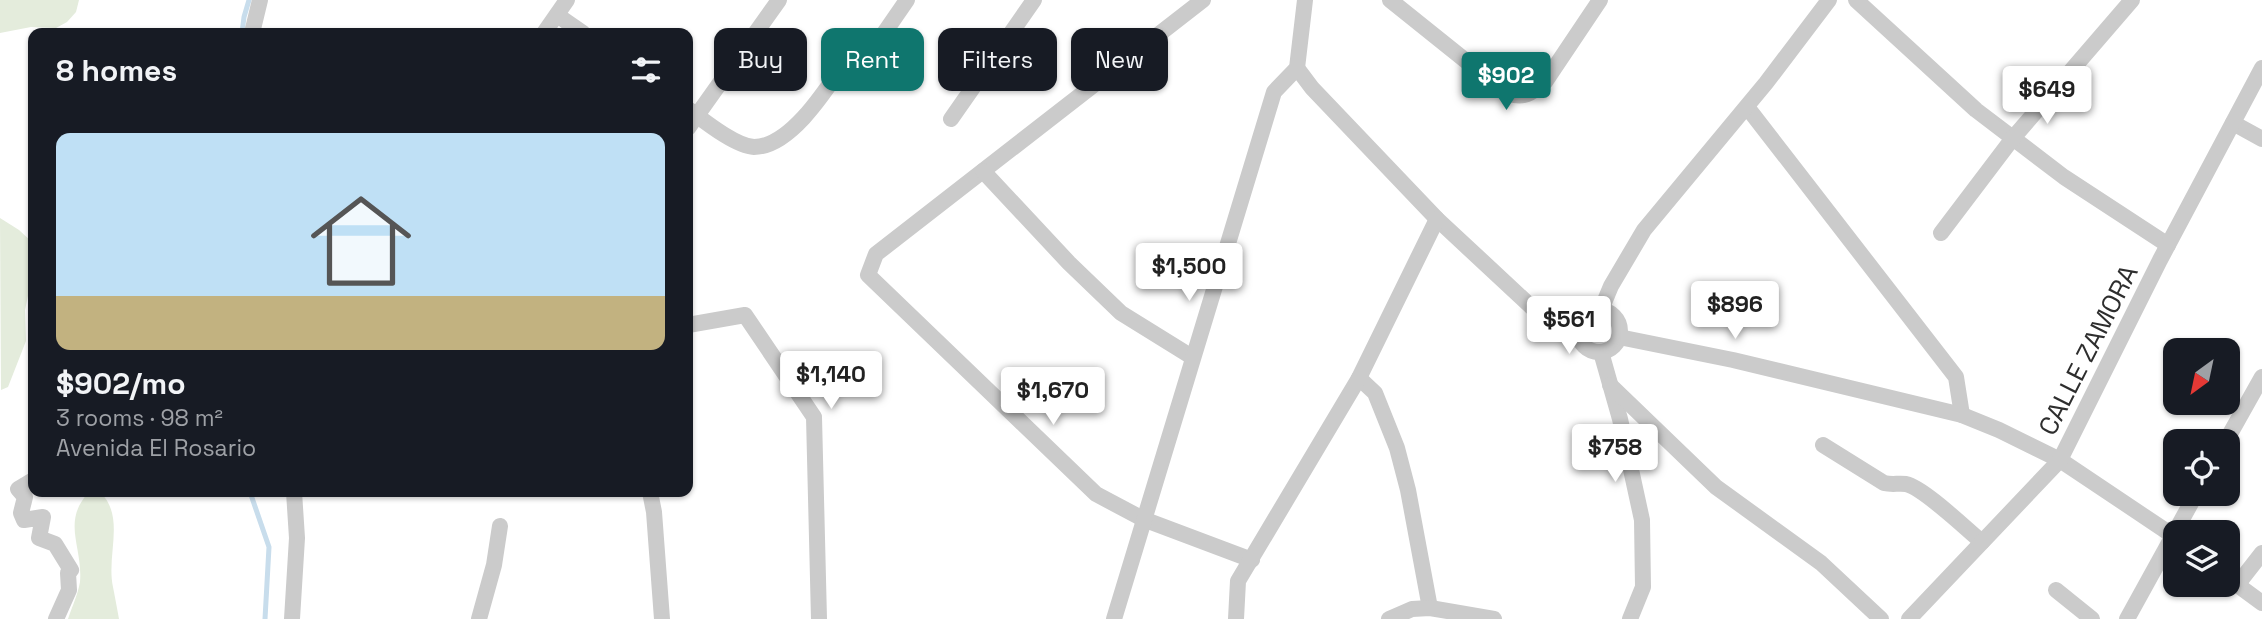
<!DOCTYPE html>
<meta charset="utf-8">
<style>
:root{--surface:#171b24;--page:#20242c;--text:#f1f3f6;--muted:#9ea1a6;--accent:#0f766e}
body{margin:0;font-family:"Space Grotesk",sans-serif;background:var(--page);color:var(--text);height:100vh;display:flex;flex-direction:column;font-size:26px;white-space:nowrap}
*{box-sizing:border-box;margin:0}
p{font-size:23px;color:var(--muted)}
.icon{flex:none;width:38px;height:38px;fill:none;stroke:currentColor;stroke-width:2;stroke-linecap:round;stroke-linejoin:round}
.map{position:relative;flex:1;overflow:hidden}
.drawer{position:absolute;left:28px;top:28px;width:665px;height:469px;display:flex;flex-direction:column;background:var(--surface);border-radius:14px;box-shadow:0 2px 5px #0004}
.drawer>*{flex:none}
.guide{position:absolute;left:714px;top:28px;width:665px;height:63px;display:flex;gap:14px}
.needle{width:46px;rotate:213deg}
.fabs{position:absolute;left:2163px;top:338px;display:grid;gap:14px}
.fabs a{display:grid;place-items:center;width:77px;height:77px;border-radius:14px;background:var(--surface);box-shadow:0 2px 5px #0004;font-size:35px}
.price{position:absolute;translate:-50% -60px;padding:0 16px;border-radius:7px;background:#fff;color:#222;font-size:23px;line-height:46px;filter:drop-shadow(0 2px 4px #0008)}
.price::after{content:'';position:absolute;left:50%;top:42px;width:21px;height:16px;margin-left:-10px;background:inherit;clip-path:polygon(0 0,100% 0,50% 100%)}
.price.on{background:var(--accent);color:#fff}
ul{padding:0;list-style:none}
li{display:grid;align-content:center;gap:14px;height:371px;padding:0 28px}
li span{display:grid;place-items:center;height:217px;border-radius:14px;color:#555}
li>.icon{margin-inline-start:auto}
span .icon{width:126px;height:126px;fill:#fffc;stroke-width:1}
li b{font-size:30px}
h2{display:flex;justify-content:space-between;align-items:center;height:84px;padding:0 28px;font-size:30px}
.chip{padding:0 24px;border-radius:14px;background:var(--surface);box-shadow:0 2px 5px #0004;font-size:24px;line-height:63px}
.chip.on{background:var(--accent);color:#fff}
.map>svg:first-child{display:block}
.green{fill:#e4ecdc}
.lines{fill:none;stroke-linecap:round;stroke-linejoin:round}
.stream{stroke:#c8ddec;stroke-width:5}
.minor{stroke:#cbcbcb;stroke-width:16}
.labels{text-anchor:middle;stroke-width:7;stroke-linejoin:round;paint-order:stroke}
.street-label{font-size:26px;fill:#2e2e2e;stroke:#fff}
</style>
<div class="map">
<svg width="2262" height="619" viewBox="0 0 2262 619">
<rect width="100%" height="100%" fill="#fff"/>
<g class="green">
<path d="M0,0H79L76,12L67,22L56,28L31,27L0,33Z"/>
<path d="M0,218L19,230L33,243V272L25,310L26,341L8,387L1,390Z"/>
<path d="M89,492H100C126,517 106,555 113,587C115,597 117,608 119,619H68C72,607 78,594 80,582C83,546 61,522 89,492Z"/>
</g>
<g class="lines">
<g class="stream">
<path d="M242,33L244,17L249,0"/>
<path d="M250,492L269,547L265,619"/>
</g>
<g class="minor">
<path d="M1203,0L876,254L868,275L1096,494L1143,519L1252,560"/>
<path d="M1390,0L1506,93C1524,99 1531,94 1545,82L1600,0"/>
<path d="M1856,0L1976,110L2064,177L2168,245"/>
<path d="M557,15L583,33"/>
<path d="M252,33L260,0"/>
<path d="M544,33L567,0"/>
<path d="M869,55L907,0"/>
<path d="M1297,68L1312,88L1437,219L1552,326L1565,333L1579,335"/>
<path d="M1747,107L1956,377L1962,415"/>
<path d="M688,109C703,120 735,146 754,147C795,147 835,75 856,46"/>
<path d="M951,119L1034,0"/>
<path d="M2233,123L2262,139"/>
<path d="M688,128L779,0"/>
<path d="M983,171L1069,263L1121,313L1192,357"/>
<path d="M1941,233L2013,138L2132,0"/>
<circle cx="1599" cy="331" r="21"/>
<path d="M1601,310L1611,286L1644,230L1766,83L1829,0"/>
<path d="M688,325L745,315L814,417L819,619"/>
<path d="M1619,337L1733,360L1962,415L1999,430L2060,460L2175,537"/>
<path d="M1601,352L1620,419L1642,520L1643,587L1630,619"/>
<path d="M1359,378L1375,393L1397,448L1408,490L1430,608"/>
<path d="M1610,385L1716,487L1821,563L1881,619"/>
<path d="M2226,441L2262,377"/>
<path d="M1823,445L1884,483C1892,485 1898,483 1906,484C1924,488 1966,529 1982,542"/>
<path d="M33,480L18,489L25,497L21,513L24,520L43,517L39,538L55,544L71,570L68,573L69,590L56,619"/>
<path d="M650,492L654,512L662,619"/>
<path d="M2228,578L2262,603"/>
<path d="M2237,585L2262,553"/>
<path d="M2056,590L2092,619"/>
<path d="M292,619L297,538L294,492"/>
<path d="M479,619L494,565L500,526"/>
<path d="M1114,619L1274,92L1297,68L1305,0"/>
<path d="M1236,619L1238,581L1359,378L1437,219"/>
<path d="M1389,619L1412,609L1430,608L1494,619"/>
<path d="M1909,619L2060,460L2160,260L2262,68"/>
<path d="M2127,619L2196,494"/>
</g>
</g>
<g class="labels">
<g class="street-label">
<text transform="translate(2088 350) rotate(-63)" y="9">CALLE ZAMORA</text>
</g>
</g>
</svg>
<div class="fabs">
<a><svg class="needle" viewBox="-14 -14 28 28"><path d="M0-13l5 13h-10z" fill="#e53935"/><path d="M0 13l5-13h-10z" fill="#9ea1a6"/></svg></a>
<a><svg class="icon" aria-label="locate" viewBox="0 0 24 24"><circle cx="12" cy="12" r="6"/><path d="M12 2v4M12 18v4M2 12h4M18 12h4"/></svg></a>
<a><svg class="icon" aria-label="layers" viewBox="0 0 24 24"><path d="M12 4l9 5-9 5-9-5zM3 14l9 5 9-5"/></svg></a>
</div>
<b class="price on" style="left:1506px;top:112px">$902</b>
<b class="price" style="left:2047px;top:126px">$649</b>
<b class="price" style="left:1189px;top:303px">$1,500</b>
<b class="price" style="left:1735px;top:341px">$896</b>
<b class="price" style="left:1569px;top:356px">$561</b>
<b class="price" style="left:831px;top:411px">$1,140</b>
<b class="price" style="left:1053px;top:427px">$1,670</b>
<b class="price" style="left:1615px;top:484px">$758</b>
<div class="guide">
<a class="chip">Buy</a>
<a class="chip on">Rent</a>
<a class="chip">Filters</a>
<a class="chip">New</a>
</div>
<section class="drawer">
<h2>8 homes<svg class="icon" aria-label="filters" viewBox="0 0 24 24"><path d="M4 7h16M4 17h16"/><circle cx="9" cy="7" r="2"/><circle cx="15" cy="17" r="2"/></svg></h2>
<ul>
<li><span style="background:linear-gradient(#bfe0f5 75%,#c2b280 0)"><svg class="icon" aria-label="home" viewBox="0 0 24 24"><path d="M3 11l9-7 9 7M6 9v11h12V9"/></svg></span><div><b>$902/mo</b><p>3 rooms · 98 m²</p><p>Avenida El Rosario</p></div></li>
</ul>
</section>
</div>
